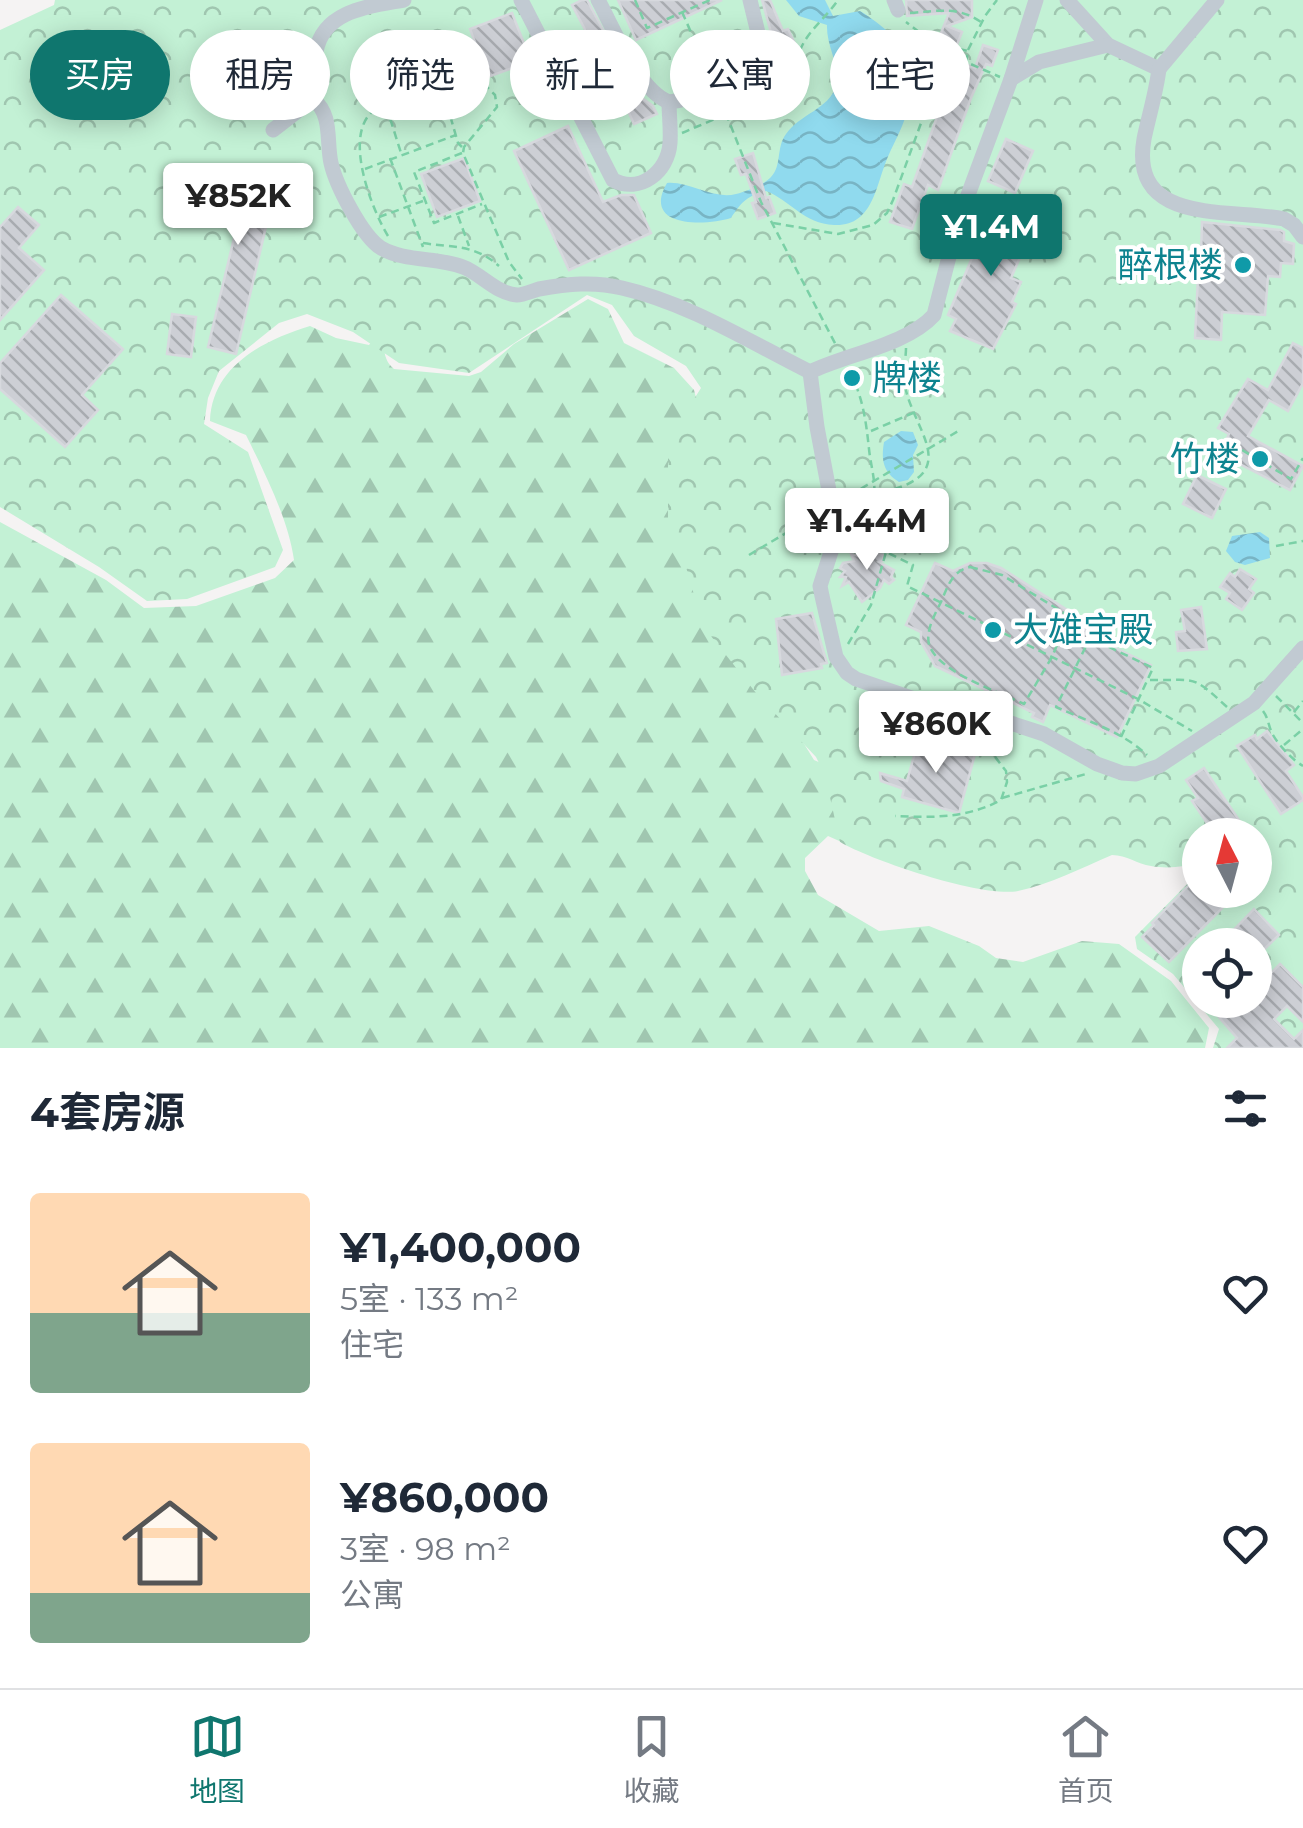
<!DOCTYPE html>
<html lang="zh">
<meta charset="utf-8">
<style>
:root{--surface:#fff;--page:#f6f6f7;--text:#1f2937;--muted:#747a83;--line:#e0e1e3;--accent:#0f766e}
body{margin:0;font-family:Montserrat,"Noto Sans SC",sans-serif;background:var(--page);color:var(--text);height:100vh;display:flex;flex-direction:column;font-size:38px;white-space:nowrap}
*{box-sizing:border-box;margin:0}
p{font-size:32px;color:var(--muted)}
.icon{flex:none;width:55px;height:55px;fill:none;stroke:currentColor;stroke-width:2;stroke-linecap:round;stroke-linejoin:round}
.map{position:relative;height:1048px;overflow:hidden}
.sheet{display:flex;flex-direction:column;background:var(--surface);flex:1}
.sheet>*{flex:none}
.guide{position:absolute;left:30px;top:30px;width:1245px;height:90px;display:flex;gap:20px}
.needle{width:65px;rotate:354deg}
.fabs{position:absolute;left:1182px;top:818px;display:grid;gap:20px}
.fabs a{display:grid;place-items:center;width:90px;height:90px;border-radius:50%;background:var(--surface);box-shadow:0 5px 25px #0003;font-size:50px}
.price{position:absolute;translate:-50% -85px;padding:0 22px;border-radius:10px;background:#fff;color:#222;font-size:32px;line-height:65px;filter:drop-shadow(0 2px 5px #0008)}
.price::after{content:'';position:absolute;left:50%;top:60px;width:30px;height:22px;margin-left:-15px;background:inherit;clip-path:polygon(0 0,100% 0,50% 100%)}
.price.on{background:var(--accent);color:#fff}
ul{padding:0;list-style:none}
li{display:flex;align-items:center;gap:30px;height:250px;padding:0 30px}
li span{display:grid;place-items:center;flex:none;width:280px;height:200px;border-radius:10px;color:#555}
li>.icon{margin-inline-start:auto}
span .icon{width:120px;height:120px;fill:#fffc;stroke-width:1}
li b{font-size:42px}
h2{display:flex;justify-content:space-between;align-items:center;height:120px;padding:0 30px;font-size:42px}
.pill{padding:0 35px;border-radius:45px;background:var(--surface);box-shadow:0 5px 25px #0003;font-size:35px;line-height:90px}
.pill.on{background:var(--accent);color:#fff}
.dock{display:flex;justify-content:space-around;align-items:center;height:140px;border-top:2px solid var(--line);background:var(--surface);font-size:28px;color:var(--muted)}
.dock a{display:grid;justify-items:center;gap:5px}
.dock .on{color:var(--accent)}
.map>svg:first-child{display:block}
.forest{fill:url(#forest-firs)}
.park{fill:url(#park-crowns);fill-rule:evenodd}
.water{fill:url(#water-waves)}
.building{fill:url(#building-back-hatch);stroke:#d7d9de;stroke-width:2.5}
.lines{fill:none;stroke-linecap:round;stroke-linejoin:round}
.path{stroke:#7ad0a6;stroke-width:2.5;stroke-dasharray:8 5;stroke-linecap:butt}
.minor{stroke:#c1cad2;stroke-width:15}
.path-bridge{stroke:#7ad0a6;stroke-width:2.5;stroke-dasharray:8 5;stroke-linecap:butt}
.culture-dot{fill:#0f9aa8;stroke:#fff;stroke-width:4}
.labels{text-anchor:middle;stroke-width:8;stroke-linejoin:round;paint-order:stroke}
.culture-label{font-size:35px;fill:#0d838f;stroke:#fff;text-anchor:end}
</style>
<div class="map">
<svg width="1303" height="1048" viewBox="0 0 1303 1048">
<defs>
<pattern id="forest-firs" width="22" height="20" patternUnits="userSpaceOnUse" patternTransform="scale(2.5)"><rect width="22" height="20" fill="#c3f1d5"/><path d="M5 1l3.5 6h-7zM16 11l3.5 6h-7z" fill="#a0c6b0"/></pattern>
<pattern id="park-crowns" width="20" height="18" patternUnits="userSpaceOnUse" patternTransform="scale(2.5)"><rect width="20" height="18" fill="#c3f1d5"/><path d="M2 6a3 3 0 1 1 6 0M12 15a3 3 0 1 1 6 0" fill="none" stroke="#a0c6b0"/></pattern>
<pattern id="water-waves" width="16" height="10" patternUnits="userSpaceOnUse" patternTransform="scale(2.5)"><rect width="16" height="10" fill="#90daee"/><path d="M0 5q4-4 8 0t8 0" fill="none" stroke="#78b4c4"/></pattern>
<pattern id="building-back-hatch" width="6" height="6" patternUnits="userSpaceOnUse" patternTransform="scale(2.5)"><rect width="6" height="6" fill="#cdcfd5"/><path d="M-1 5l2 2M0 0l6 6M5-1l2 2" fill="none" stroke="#a8abb0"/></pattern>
</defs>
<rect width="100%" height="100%" fill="#f5f3f3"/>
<path class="forest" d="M588,299L608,309L624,343L674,368L694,390L772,692L814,760L830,767L1200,835L1126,852H864L828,836L805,858V871L818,895L879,931L929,926L979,946L996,958L1023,962L1082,941L1119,944L1171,981L1209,1028L1205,1048H0V522L106,580L144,608L196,606L275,578L294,560C288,518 265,474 246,435L210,421C212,366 264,340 310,326L336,338L369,345L387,321C385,338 379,357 394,369L469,376L481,372L514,344Z"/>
<path class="park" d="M55,0H1303V1048H1213L1219,1029L1173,974L1137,949L1135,937L1200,871V890H1255V835H1200V862C1185,867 1167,869 1151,866C1137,864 1127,855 1112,855C1081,868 1051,884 1018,891C982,898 873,861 840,842L825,775L816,757L756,693L703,626L682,553L668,519V457L680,421L701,388L686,366L634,336L612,305L587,295L469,373L399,363L353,332L307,314L279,323L219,371L208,398L204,424L248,452L283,550L275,567L187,599L147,601L99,567L0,507V30L54,5ZM1200,945H1255V1000H1200Z"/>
<g class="water">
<path d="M786,0H825L833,16L860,11C870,16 909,47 911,56C913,64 908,71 909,79C913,112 900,129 887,159C876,185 873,227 834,225C804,224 790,200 766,191C746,196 741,203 731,218C705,226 641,228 667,183C690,181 713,200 736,194C747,191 764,185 771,177C782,166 776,147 786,134C800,114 829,109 836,86C841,67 826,46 827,25L799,16Z"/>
<path d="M901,431L913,432L918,445L913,455L914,472L908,480L899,482C883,472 881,460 884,442Z"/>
<path d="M1260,532L1269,538L1270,558L1245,565L1235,562L1226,551L1232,536Z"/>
</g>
<g class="building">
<path d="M582,0H587L638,95L653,106L657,114L634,124L600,50L597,52L572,5Z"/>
<path d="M618,0H722L636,40Z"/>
<path d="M762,0H770L783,31L788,29L798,50L776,61L769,48L772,36Z"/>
<path d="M906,0H972V17L947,26L962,32L949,65L931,58L949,13L907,16Z"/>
<path d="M512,13L531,61L488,77L470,29Z"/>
<path d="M983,45L998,50L992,66L986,64L971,98L938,190L928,185L912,229L890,222L904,184L912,187L957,61L975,68Z"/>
<path d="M568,126L603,202L621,195H634L651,233L569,270L514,151Z"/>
<path d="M1006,139L1033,151L1015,193L988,181Z"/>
<path d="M753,153L766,198L769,197L775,213L758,219L752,203L756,202L746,174L741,175L735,159Z"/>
<path d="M464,158L480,201L437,217L421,174Z"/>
<path d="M205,172L248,180L249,174L277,180L236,354L208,347L240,213L198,205Z"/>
<path d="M995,203L1025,215L1019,231L1034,237L1030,247L1025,246L1011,278L1021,282L1012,302L1016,304L993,349L950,331L956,319L948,315Z"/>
<path d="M18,207L39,225L19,248L44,270L0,320V227Z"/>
<path d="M1202,222L1280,230L1284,232V241L1294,244L1293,264L1281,263L1280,277L1268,276L1265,315L1222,312L1221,340L1195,338L1198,277L1217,278L1218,254H1201Z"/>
<path d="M61,295L123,349L82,395L98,410L65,447L0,389V363Z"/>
<path d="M172,314L196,317L191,357L167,354Z"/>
<path d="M1293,343L1303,348V383L1288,411L1269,400L1248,436L1303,466L1290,490L1230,459L1236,448L1225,442L1229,434L1218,428L1248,379L1268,390Z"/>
<path d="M1197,475L1226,489L1212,518L1183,504Z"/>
<path d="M865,549L883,555L884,560L879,562L894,570L891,577L894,580L889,584L884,580L880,588L862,602L849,582L842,586L846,577H840L845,571L840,568L843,563L854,561L851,554L859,556V550L862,552Z"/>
<path d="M935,563L953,571L970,563H987L1001,568L1080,618L1092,621L1086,634L1151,665L1117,737L1050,705L1043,722L1032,717L1034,713L935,666L921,642V632L906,625Z"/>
<path d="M1240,569L1256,579L1249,589L1254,593L1242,610L1226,599L1230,593L1220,587L1230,573L1235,577Z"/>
<path d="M1201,607L1207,649L1178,651L1176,632L1185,631L1181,610Z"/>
<path d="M812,613L827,663L821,664L822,668L782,675L776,619Z"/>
<path d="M1267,731L1294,765L1286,771L1303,797V800L1281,814L1237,746L1255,735L1257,739Z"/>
<path d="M919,738L975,754L959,813L902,797L904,789L881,781L880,773L907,781Z"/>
<path d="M1204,768L1216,786L1249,835H1215L1192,801L1198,798L1186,780Z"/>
<path d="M1200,874V890H1240L1169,962L1142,937L1154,925L1152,923Z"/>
<path d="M1254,909L1279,935L1255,958V945H1219Z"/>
<path d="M1280,964L1303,987V1022L1287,1006L1274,1019L1294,1039L1303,1030V1048H1227L1237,1038L1204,1000H1255V989Z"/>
</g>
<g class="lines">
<g class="path">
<path d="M635,0L647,28L710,0"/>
<path d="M682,12L710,75"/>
<path d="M910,13C938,11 958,6 981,22"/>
<path d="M921,40L968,51L966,62L1000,77"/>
<path d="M968,50L985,16L997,0"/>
<path d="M768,71L799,54C804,34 826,18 838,0"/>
<path d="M474,74L495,95L497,107L464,147L463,153L509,262L522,279"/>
<path d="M721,101L761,202L837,347"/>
<path d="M389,115L445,98L458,143L462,147"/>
<path d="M682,133C713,119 748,110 762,77"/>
<path d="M462,153L414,172L434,223L482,204"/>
<path d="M390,158L423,247"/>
<path d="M365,169L456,135"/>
<path d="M458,216L469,246"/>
<path d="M379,217L423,201"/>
<path d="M773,223L838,234L873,225L887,213L893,200L932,93C914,67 924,57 919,32L906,22"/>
<path d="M388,236C371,208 341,131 376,109L389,115L401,153"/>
<path d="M423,243C454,248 474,244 499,266"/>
<path d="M906,348C906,358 903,370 904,380C909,426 964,470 891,490C885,513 900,532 886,552L913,565L907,586L1138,699L1192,731"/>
<path d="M850,372C863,398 866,421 869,449C871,469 878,486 872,505"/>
<path d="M871,431L913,413"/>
<path d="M1242,450L1291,479L1303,458"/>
<path d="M849,526L859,522L872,505L889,516"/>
<path d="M1276,546L1303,541"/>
<path d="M970,567L1002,575L1069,616L1052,657L1024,704C999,692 941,673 930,647C924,633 935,614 941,602C948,586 952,571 970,567Z"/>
<path d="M848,644L871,605L886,552"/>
<path d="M1150,680C1197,681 1190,673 1227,707"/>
<path d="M1276,696L1303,723"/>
<path d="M893,706L931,725L982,740L1006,771L1007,782L1001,800C968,818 932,818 895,816"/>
<path d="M1263,711C1269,719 1268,726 1273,735C1280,747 1293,760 1303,766"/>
<path d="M1294,712L1303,701"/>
<path d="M1121,737L1153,668L1090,638L1056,707C1087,721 1123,732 1147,755"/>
<path d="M1284,745L1303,729"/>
<path d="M1002,798L1086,774"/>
</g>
<g class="minor">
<path d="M521,0L613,180C640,194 668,172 670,143C671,129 669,115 669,102"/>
<path d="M598,0C614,29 638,90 669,102C696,99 738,83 757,63L759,37L750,0"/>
<path d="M894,0L898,10"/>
<path d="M1067,0L1108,45L1159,69L1217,0"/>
<path d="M1159,69C1156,93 1149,115 1144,139C1129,226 1230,208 1284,219L1294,225L1303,237"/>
<path d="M1011,79L1039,62L1108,45"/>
<path d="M313,99C333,115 326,141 331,163C336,185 362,236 381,248C405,262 437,257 463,267C480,273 497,294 517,295C523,295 532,291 539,289C567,284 594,281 622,288C688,303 750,342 810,372"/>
<path d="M273,130L313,99C316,84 314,67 316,52C323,10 371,6 404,0"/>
<path d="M810,372L817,427L837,533L820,586L822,596L836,657L847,673L856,679L941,708L980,713L1044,734L1097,764L1122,773L1136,774L1159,766L1254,703L1303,648"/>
<path d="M810,372C847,354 907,345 934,315L958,222L1011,79L1036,0"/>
</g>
<path class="path-bridge" d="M749,555L960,430"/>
</g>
<g class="culture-dot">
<circle cx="1243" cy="265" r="10"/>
<circle cx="852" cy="378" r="10"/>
<circle cx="1260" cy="459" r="10"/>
<circle cx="993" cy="630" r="10"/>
</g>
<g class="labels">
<g class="culture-label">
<text x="1223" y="277">醉根楼</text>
<text x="872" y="390" text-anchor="start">牌楼</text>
<text x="1240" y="471">竹楼</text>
<text x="1013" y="642" text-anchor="start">大雄宝殿</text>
</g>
</g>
</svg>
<div class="fabs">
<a><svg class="needle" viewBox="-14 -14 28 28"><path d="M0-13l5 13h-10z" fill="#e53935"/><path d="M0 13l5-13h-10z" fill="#747a83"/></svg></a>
<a><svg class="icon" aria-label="locate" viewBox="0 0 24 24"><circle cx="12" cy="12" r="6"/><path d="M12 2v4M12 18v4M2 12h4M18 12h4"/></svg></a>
</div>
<b class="price" style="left:238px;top:248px">¥852K</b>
<b class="price on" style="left:991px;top:279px">¥1.4M</b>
<b class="price" style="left:867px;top:573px">¥1.44M</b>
<b class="price" style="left:936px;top:776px">¥860K</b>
<div class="guide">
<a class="pill on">买房</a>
<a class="pill">租房</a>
<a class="pill">筛选</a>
<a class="pill">新上</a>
<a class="pill">公寓</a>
<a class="pill">住宅</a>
</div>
</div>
<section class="sheet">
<h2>4套房源<svg class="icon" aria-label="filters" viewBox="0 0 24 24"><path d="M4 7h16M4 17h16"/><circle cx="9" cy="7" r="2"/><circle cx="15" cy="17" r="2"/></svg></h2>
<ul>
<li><span style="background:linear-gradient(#ffd9b3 60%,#7fa58c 0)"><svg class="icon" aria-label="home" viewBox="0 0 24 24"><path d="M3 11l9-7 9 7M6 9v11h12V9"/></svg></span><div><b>¥1,400,000</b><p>5室 · 133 m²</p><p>住宅</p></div><svg class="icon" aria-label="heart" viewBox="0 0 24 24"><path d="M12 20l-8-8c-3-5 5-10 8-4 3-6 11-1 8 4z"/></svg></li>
<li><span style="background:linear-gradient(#ffd9b3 75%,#7fa58c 0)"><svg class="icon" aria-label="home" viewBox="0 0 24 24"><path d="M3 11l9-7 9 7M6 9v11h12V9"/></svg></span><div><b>¥860,000</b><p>3室 · 98 m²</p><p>公寓</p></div><svg class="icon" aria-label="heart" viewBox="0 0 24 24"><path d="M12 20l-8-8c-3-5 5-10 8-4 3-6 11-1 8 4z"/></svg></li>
</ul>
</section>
<nav class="dock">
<a class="on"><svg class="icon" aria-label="map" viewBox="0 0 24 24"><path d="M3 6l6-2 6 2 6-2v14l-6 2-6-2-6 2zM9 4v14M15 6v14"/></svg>地图</a>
<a><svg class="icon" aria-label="saved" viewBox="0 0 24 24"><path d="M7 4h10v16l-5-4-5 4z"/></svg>收藏</a>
<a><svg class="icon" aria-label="home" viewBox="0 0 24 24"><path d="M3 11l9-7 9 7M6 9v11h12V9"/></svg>首页</a>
</nav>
